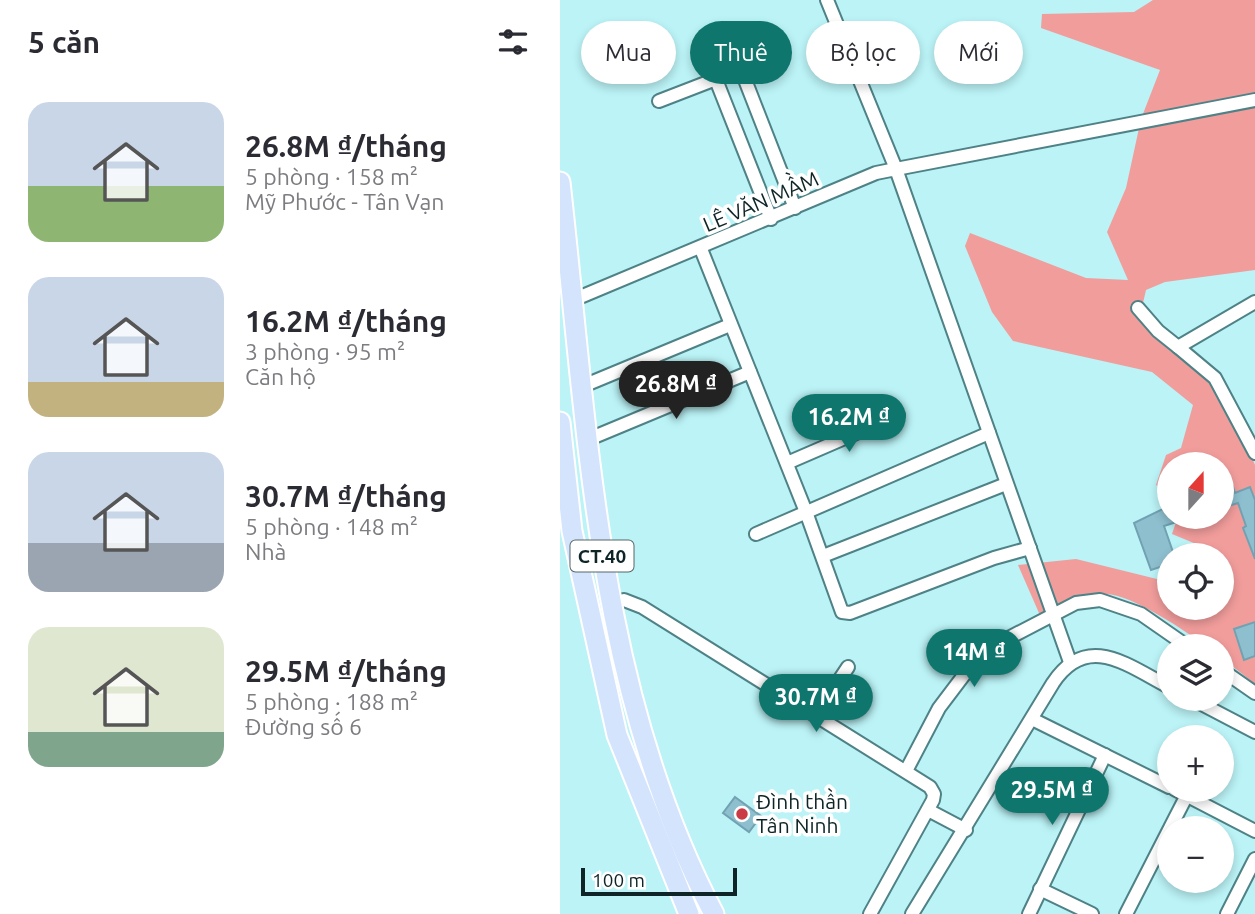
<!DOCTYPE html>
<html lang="vi">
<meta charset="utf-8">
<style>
:root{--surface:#fff;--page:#f7f7f7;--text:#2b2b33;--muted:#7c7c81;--accent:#0f766e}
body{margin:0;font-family:Ubuntu,sans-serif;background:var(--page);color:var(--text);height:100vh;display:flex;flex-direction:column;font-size:26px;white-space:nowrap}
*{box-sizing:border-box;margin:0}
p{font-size:23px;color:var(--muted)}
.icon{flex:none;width:38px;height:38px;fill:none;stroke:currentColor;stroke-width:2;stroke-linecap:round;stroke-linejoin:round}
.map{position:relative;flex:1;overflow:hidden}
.details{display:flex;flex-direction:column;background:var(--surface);width:560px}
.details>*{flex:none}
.banner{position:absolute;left:21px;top:21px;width:569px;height:63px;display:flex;gap:14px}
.needle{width:46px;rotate:21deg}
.controls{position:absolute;left:597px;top:452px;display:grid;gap:14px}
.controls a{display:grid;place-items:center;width:77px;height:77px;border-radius:50%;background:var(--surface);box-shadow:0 4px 10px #0003;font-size:35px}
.scale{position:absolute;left:21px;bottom:18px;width:156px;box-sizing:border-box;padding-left:7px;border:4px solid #0e2426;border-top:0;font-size:19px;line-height:24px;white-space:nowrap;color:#0e2426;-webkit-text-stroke:5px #fff;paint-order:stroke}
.price{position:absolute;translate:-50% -60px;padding:0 16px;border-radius:24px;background:var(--accent);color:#fff;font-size:23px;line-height:46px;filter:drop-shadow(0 2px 4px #0008)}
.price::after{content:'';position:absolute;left:50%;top:42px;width:21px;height:16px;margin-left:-10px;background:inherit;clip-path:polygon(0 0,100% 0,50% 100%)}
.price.on{background:#222;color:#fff}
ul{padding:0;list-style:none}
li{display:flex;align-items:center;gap:21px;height:175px;padding:0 28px}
li span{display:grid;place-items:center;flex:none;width:196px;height:140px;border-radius:21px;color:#555}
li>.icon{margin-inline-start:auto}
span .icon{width:84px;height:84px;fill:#fffc;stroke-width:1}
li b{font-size:30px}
h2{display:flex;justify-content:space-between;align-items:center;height:84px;padding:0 28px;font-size:30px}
.tag{padding:0 24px;border-radius:32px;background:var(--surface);box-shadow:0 4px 10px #0003;font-size:24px;line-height:63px}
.tag.on{background:var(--accent);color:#fff}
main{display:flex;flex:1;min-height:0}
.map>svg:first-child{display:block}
.forest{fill:#f19d9c}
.building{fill:#8ebfcf;stroke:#72a2b2;stroke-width:2}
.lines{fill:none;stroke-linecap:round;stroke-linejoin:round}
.minor-casing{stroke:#4e8286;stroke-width:16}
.primary-casing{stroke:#fff;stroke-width:23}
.minor{stroke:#fff;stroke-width:12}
.primary{stroke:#d5e4fd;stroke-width:19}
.poi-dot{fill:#cb3b46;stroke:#fff;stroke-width:2.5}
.labels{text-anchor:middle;stroke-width:7;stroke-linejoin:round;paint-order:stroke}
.shield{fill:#fff;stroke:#566667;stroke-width:2}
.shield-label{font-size:19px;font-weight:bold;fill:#0e2426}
.street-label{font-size:21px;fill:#0e2426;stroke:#fff}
.poi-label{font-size:21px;fill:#0e2426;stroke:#fff;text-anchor:start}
</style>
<main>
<section class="details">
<h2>5 căn<svg class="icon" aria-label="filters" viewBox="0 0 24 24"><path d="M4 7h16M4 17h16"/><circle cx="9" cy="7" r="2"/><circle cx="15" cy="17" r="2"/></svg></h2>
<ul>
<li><span style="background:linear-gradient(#c9d6e8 60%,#8fb573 0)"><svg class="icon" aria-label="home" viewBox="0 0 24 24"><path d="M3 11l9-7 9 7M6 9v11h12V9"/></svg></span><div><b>26.8M ₫/tháng</b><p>5 phòng · 158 m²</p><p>Mỹ Phước - Tân Vạn</p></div></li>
<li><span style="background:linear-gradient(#c9d6e8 75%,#c2b280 0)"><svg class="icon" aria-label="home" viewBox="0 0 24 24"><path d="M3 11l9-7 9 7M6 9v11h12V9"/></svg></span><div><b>16.2M ₫/tháng</b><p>3 phòng · 95 m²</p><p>Căn hộ</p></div></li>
<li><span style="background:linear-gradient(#c9d6e8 65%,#9aa5b1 0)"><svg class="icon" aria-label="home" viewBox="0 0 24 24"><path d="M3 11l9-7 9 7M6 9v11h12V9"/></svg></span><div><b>30.7M ₫/tháng</b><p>5 phòng · 148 m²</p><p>Nhà</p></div></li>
<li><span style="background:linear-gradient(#dfe7d0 75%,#7fa58c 0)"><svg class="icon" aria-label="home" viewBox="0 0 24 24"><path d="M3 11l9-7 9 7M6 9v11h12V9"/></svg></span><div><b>29.5M ₫/tháng</b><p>5 phòng · 188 m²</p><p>Đường số 6</p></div></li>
</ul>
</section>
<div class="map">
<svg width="695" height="914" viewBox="0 0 695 914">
<rect width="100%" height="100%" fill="#bbf3f6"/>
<path class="forest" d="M593,0H695V270L605,282L586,290L580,316L660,382L695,465V684L662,658V646H646C627,632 561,587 540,595C518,602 503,619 479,613L458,565L516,559L609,582V607H662V555H641V546L612,534L618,516H662V464H609V491L596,485L606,455L621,448L633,405L592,372L453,341L432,312L405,246L410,233L526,278L568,280L547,232L566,188L581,119L600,70L481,28L482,14L574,12Z"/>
<g class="building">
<path d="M673,487L675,493L690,487L695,500V559L683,528L686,526L678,503L662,508V491Z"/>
<path d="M609,506V516L629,518L604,526L614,555H609V564L591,570L574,523Z"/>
<path d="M695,622V656L684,660L674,629Z"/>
<path d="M175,797L201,816L189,832L163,813Z"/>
</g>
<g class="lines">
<defs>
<g id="minor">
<path d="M267,0L336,169L695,100"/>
<path d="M175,54L235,208"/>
<path d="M151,67L211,219"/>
<path d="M99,101L156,79"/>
<path d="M141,249L246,512L282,612L290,613L434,558L470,548"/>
<path d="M13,300L316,173L336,169L510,662"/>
<path d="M695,302L618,347L655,378L695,453"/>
<path d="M578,308L598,331L618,347"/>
<path d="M23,386L170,325"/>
<path d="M29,439L190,372"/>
<path d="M227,463L338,415"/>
<path d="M196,534L429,433"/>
<path d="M263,556L446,484"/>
<path d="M52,603L64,600L82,607L370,787L374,794L373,800L310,914"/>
<path d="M662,670L695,693"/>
<path d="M630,698L695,732"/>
<path d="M256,715L288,667"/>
<path d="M472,719L609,787"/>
<path d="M346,771L379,708L407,671L439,643L516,603L540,600L581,614L627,646"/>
<path d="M614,789L695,831"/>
<path d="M368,810L406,830"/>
<path d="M610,828L627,795"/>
<path d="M480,889L532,914"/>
<path d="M352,914L493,683C527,632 567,665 609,687"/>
<path d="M469,914L545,755"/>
<path d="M566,914L609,830"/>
<path d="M667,914L695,859"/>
</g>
<g id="primary">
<path d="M0,182C28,428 36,690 154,914"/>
<path d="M0,422L12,531L57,735L129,914"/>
</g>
</defs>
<use href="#minor" class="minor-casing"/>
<use href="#primary" class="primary-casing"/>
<use href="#minor" class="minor"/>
<use href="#primary" class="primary"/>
</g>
<circle class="poi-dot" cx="182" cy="814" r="7"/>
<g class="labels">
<rect class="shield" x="10.5" y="540.5" width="63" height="31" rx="5"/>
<g class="shield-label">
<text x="42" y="563">CT.40</text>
</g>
<g class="street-label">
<text transform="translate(201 202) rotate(-23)" y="7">LÊ VĂN MẦM</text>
</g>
<g class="poi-label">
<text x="196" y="809">Đình thần<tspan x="196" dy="24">Tân Ninh</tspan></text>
</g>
</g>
</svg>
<div class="controls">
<a><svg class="needle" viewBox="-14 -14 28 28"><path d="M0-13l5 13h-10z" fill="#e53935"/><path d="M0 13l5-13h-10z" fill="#7c7c81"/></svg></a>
<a><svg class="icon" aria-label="locate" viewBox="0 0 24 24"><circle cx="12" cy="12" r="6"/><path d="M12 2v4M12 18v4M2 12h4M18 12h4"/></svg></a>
<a><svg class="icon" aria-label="layers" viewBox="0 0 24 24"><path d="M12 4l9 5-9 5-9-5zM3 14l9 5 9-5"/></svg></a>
<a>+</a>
<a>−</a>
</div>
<div class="scale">100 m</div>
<b class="price on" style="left:116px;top:421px">26.8M ₫</b>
<b class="price" style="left:289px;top:454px">16.2M ₫</b>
<b class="price" style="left:414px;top:689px">14M ₫</b>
<b class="price" style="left:256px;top:734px">30.7M ₫</b>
<b class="price" style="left:492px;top:827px">29.5M ₫</b>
<div class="banner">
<a class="tag">Mua</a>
<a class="tag on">Thuê</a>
<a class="tag">Bộ lọc</a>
<a class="tag">Mới</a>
</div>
</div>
</main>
